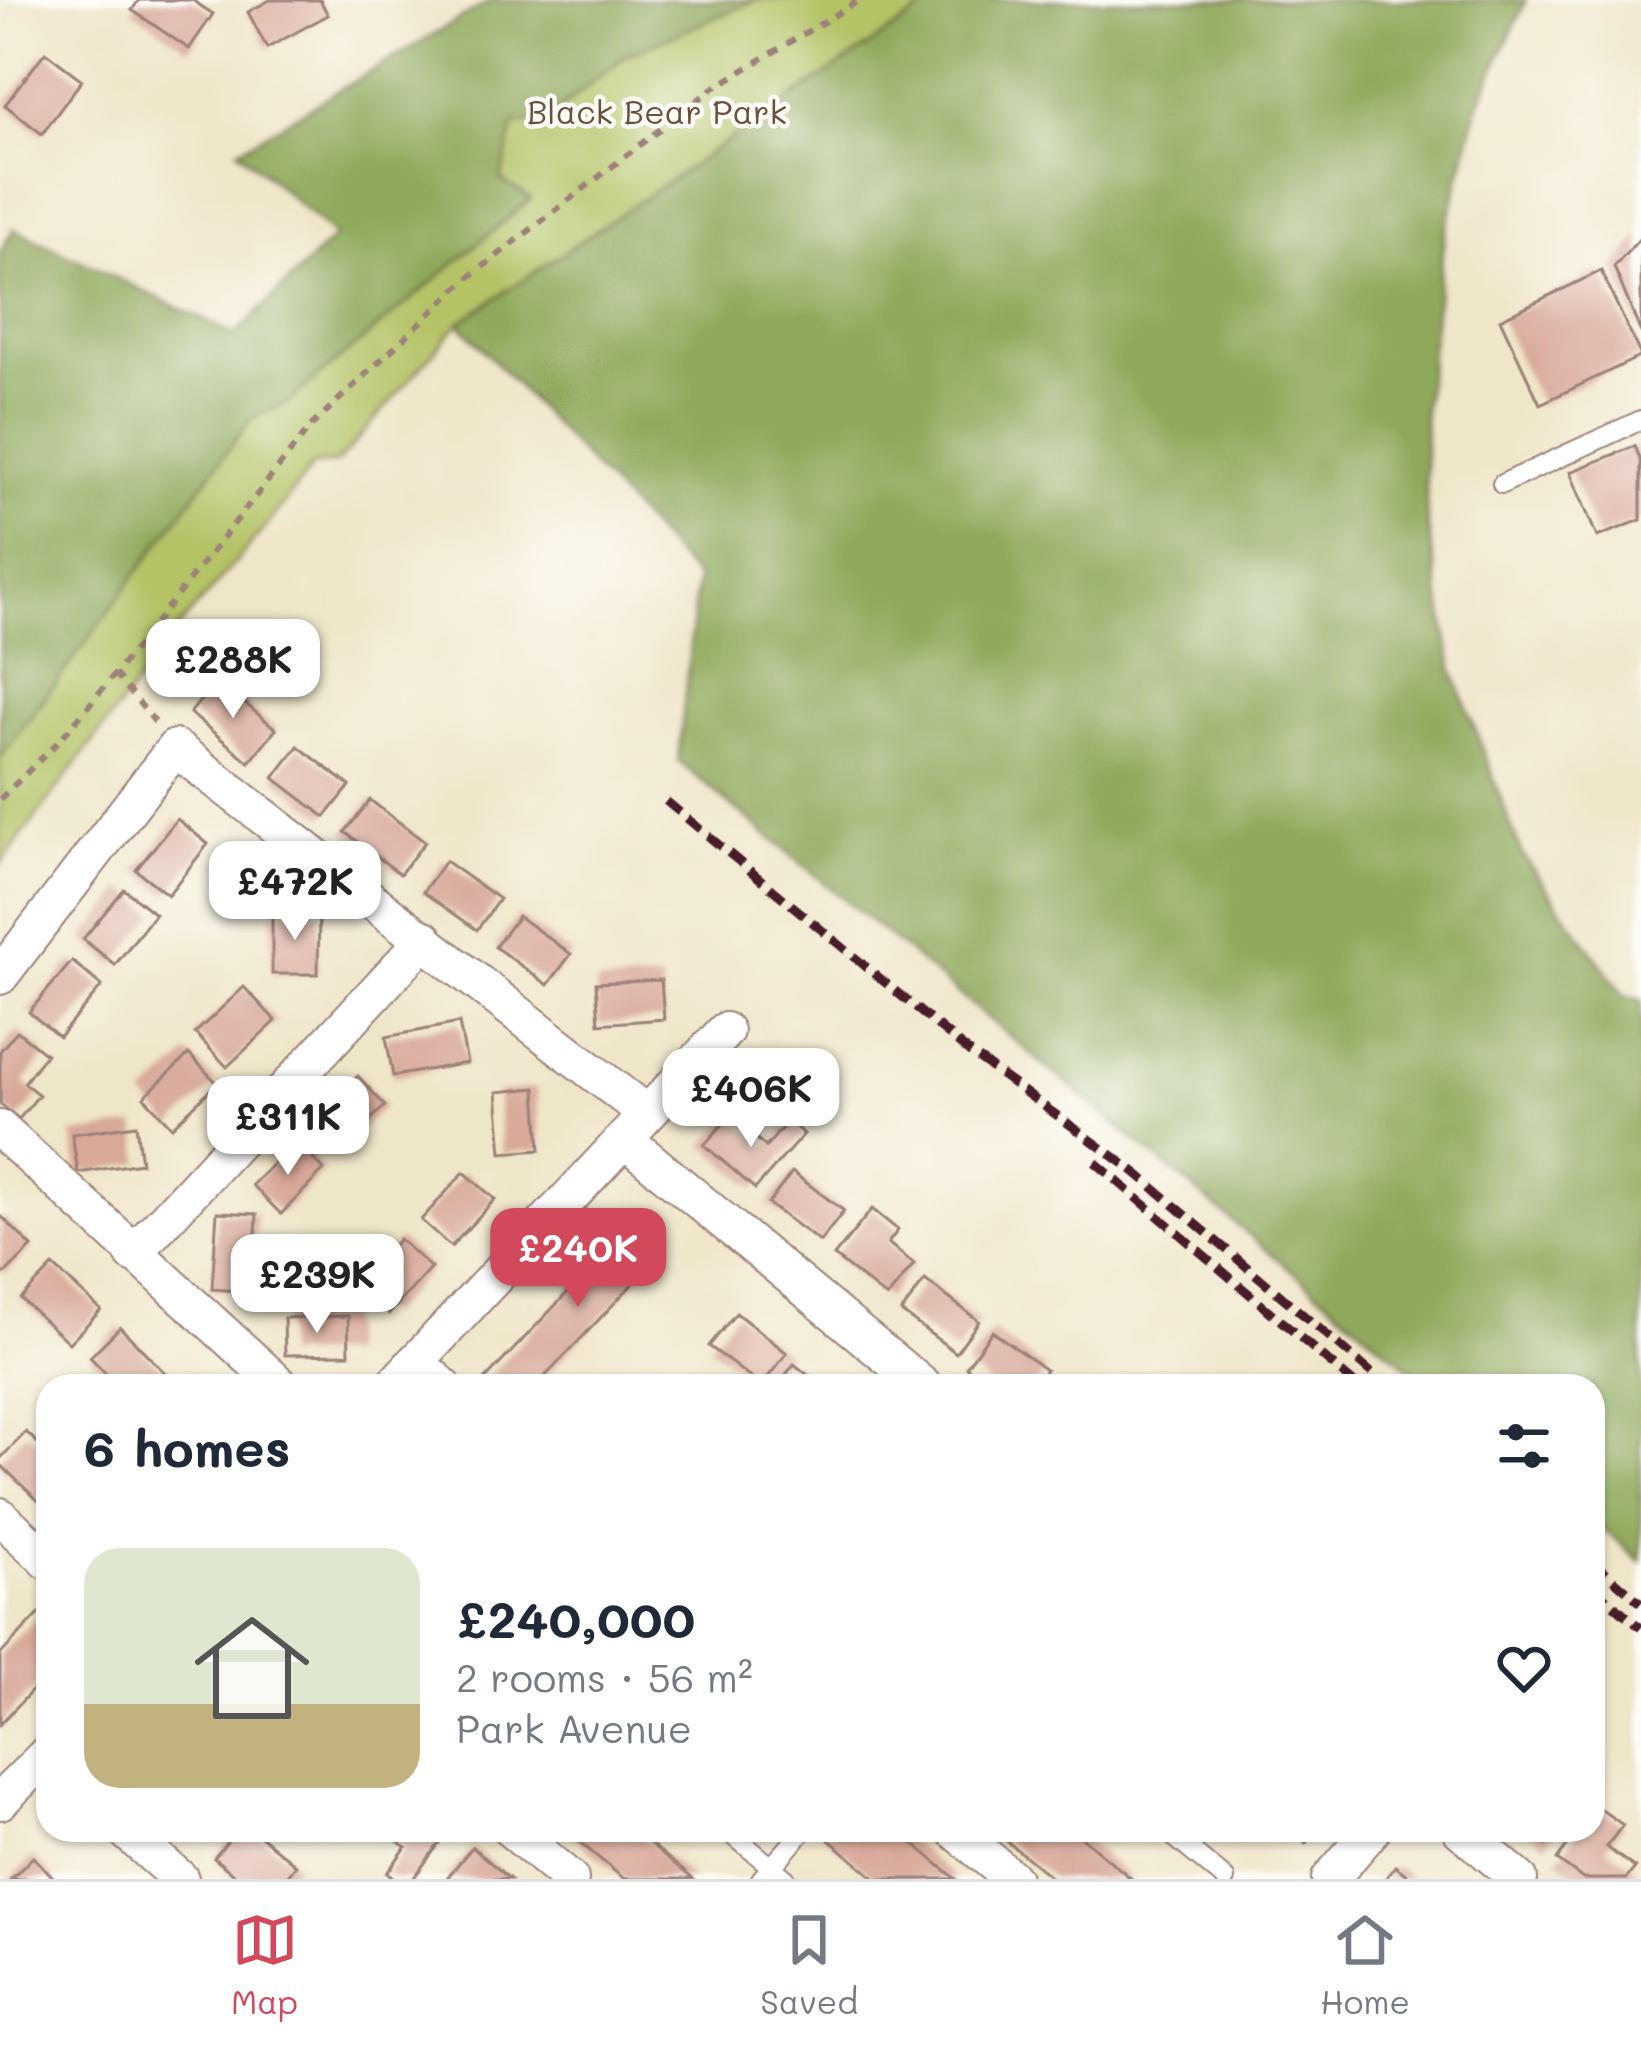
<!DOCTYPE html>
<meta charset="utf-8">
<style>
:root{--surface:#fff;--page:#f6f6f7;--text:#1f2937;--muted:#747a83;--line:#e0e1e3;--accent:#d1495b}
body{margin:0;font-family:Mali,sans-serif;background:var(--page);color:var(--text);height:100vh;display:flex;flex-direction:column;font-size:45px;white-space:nowrap}
*{box-sizing:border-box;margin:0}
p{font-size:39px;color:var(--muted)}
.icon{flex:none;width:66px;height:66px;fill:none;stroke:currentColor;stroke-width:2;stroke-linecap:round;stroke-linejoin:round}
.map{position:relative;flex:1;overflow:hidden}
.panel{position:absolute;left:36px;top:1374px;width:1569px;height:468px;display:flex;flex-direction:column;background:var(--surface);border-radius:36px;box-shadow:0 3px 9px #0004}
.panel>*{flex:none}
.price{position:absolute;translate:-50% -102px;padding:0 27px;border-radius:24px;background:#fff;color:#222;font-size:39px;line-height:78px;filter:drop-shadow(0 3px 6px #0008)}
.price::after{content:'';position:absolute;left:50%;top:72px;width:36px;height:27px;margin-left:-18px;background:inherit;clip-path:polygon(0 0,100% 0,50% 100%)}
.price.on{background:var(--accent);color:#fff}
ul{padding:0;list-style:none}
li{display:flex;align-items:center;gap:36px;height:300px;padding:0 48px}
li span{display:grid;place-items:center;flex:none;width:336px;height:240px;border-radius:36px;color:#555}
li>.icon{margin-inline-start:auto}
span .icon{width:144px;height:144px;fill:#fffc;stroke-width:1}
li b{font-size:51px}
h2{display:flex;justify-content:space-between;align-items:center;height:144px;padding:0 48px;font-size:51px}
.dock{display:flex;justify-content:space-around;align-items:center;height:168px;border-top:3px solid var(--line);background:var(--surface);font-size:33px;color:var(--muted)}
.dock a{display:grid;justify-items:center;gap:6px}
.dock .on{color:var(--accent)}
.map>svg:first-child{display:block}
.green{fill:#b4c366;stroke:#7f7148;stroke-width:3}
.forest{fill:#8fa95b;stroke:#6c6443;stroke-width:3}
.building{fill:#d8a899}
.lines{fill:none;stroke-linecap:round;stroke-linejoin:round}
.lane-casing{stroke:#9c827a;stroke-width:22}
.street-casing{stroke:#9c827a;stroke-width:40}
.path{stroke:#9c827a;stroke-width:6;stroke-dasharray:9 9;stroke-linecap:butt}
.lane{stroke:#fff;stroke-width:18}
.street{stroke:#fff;stroke-width:36}
.rail{stroke:#4a1f2b;stroke-width:9;stroke-dasharray:18 9;stroke-linecap:butt}
.labels{text-anchor:middle;stroke-width:9;stroke-linejoin:round;paint-order:stroke}
.park-label{font-size:33px;fill:#6a503d;stroke:#fdfcf7}
</style>
<div class="map">
<svg width="1641" height="1879" viewBox="0 0 1641 1879">
<rect width="100%" height="100%" fill="#fdfcf7"/>
<filter id="ink" filterUnits="userSpaceOnUse"><feTurbulence type="fractalNoise" baseFrequency=".00833" numOctaves="2"/><feDisplacementMap in="SourceGraphic" scale="24" xChannelSelector="R" yChannelSelector="G"/><feConvolveMatrix kernelMatrix="1 2 1 2 8 2 1 2 1" color-interpolation-filters="sRGB"/></filter>
<filter id="wash" filterUnits="userSpaceOnUse"><feTurbulence type="fractalNoise" baseFrequency=".004" numOctaves="4" result="noise"/><feDisplacementMap in="SourceGraphic" scale="48" xChannelSelector="R" yChannelSelector="G"/><feGaussianBlur stdDeviation="2.7" result="paint"/><feColorMatrix in="noise" values="0 0 0 0 0 0 0 0 0 0 0 0 0 0 0 0 0 1.4 0 .05"/><feComposite in="paint" operator="in"/></filter>
<g filter="url(#wash)">
<rect width="100%" height="100%" fill="#efe5c8"/>
<path class="green" d="M756,0H937L459,323L337,463L313,465L269,523L181,625L0,865V758L252,418L287,403L530,200L501,180L514,125L549,118L626,55Z"/>
<g class="forest">
<path d="M492,0H756L626,55L548,118L514,125L501,180L531,199L287,403L251,419L0,758V252L14,229L235,335L335,236L238,150Z"/>
<path d="M937,0H1526L1478,106L1444,238L1424,408L1427,522L1453,670L1521,853L1623,995L1641,1000V1561L1593,1521V1386H1431L678,761L697,579L459,323Z"/>
</g>
<g id="blocks">
<g class="building">
<path d="M139,0H192L213,14L189,49L132,10Z"/>
<path d="M270,0H320L328,15L267,48L248,12Z"/>
<path d="M45,52L82,80L42,134L5,105Z"/>
<path d="M1641,237V333L1614,267Z"/>
<path d="M1601,271L1641,356L1540,404L1500,319Z"/>
<path d="M1635,446L1641,461V520L1597,537L1570,472Z"/>
<path d="M217,680L276,729L249,762L190,713Z"/>
<path d="M298,746L350,786L325,817L274,778Z"/>
<path d="M370,800L425,842L400,874L345,832Z"/>
<path d="M177,819L208,844L168,895L136,870Z"/>
<path d="M445,861L499,899L477,930L423,892Z"/>
<path d="M124,889L155,914L115,965L83,939Z"/>
<path d="M272,913H319L318,974H272Z"/>
<path d="M518,916L571,954L548,985L495,947Z"/>
<path d="M72,961L102,986L59,1037L29,1012Z"/>
<path d="M661,980L664,1019L599,1024L596,983Z"/>
<path d="M244,987L276,1021L227,1067L195,1033Z"/>
<path d="M459,1023L467,1063L393,1076L386,1037Z"/>
<path d="M17,1031L46,1054L24,1083L39,1095L19,1119L0,1104V1051Z"/>
<path d="M189,1054L217,1083L172,1127L144,1097Z"/>
<path d="M358,1076L385,1106L339,1148L311,1119Z"/>
<path d="M536,1088L540,1150L502,1153L497,1092Z"/>
<path d="M731,1115L766,1147L788,1121L804,1134L755,1189L704,1145Z"/>
<path d="M136,1125L141,1163L78,1173L72,1134Z"/>
<path d="M296,1141L324,1170L281,1214L252,1185Z"/>
<path d="M464,1172L495,1199L451,1247L421,1220Z"/>
<path d="M792,1172L844,1211L820,1242L768,1204Z"/>
<path d="M872,1209L898,1230L888,1243L914,1264L887,1298L834,1256Z"/>
<path d="M217,1212L257,1214L253,1292L212,1289Z"/>
<path d="M0,1215L32,1247L5,1274L0,1269Z"/>
<path d="M635,1221L666,1249L643,1273L536,1386H479Z"/>
<path d="M399,1239L431,1268L389,1314L357,1286Z"/>
<path d="M53,1266L101,1310L69,1343L21,1299Z"/>
<path d="M925,1280L979,1321L956,1353L901,1312Z"/>
<path d="M736,1313L787,1353L761,1386L709,1346Z"/>
<path d="M348,1316L349,1354L285,1355L284,1318Z"/>
<path d="M120,1327L169,1377L160,1386H118L90,1357Z"/>
<path d="M992,1331L1046,1370L1035,1386H993L966,1367Z"/>
<path d="M794,1364L822,1386H777Z"/>
<path d="M26,1432L48,1453V1510L0,1464V1459Z"/>
<path d="M44,1609L48,1612V1674L0,1724V1655Z"/>
<path d="M1596,1806L1623,1825L1606,1847L1635,1868L1626,1879H1583L1557,1860L1579,1830H1593Z"/>
<path d="M237,1830H253L296,1865L285,1879H239L214,1858Z"/>
<path d="M382,1830H449L413,1879H396L387,1873L406,1847Z"/>
<path d="M565,1830H634L693,1879H624Z"/>
<path d="M826,1830H897L956,1879H876L822,1834Z"/>
<path d="M993,1830H1073L1132,1879H1053Z"/>
<path d="M1289,1830H1317L1306,1844Z"/>
<path d="M1527,1830H1558L1546,1845Z"/>
<path d="M472,1847L510,1879H446Z"/>
<path d="M33,1857L55,1879H11Z"/>
<path d="M1395,1866L1412,1879H1385Z"/>
</g>
</g>
</g>
<g filter="url(#ink)">
<use href="#blocks" fill-opacity="0" stroke="#9c827a" stroke-width="3"/>
<g class="lines">
<defs>
<g id="lane">
<path d="M1502,484L1641,420"/>
<path d="M727,1830L786,1879"/>
<path d="M1166,1830L1225,1879"/>
<path d="M761,1879L804,1830"/>
</g>
<g id="street">
<path d="M0,976L175,748L647,1114"/>
<path d="M0,1129L281,1386"/>
<path d="M624,1139L923,1386"/>
<path d="M133,1254L425,939"/>
<path d="M415,1362L443,1386"/>
<path d="M393,1386L725,1031"/>
<path d="M0,1516L48,1561"/>
<path d="M0,1801L48,1753"/>
<path d="M125,1830L180,1879"/>
<path d="M512,1830L570,1879"/>
<path d="M955,1830L1012,1879"/>
<path d="M1461,1830L1519,1879"/>
<path d="M1330,1879L1372,1830"/>
</g>
</defs>
<use href="#lane" class="lane-casing"/>
<use href="#street" class="street-casing"/>
<g class="path">
<path d="M115,674L155,722"/>
<path d="M0,799L59,741L115,674L312,425L467,279L712,89L860,0"/>
</g>
<use href="#lane" class="lane"/>
<use href="#street" class="street"/>
<g class="rail">
<path d="M666,801L969,1052L1134,1171L1387,1386"/>
<path d="M1095,1162L1357,1386"/>
<path d="M1593,1561L1641,1603"/>
<path d="M1593,1587L1641,1628"/>
</g>
</g>
</g>
<g class="labels">
<g class="park-label">
<text x="657" y="124">Black Bear Park</text>
</g>
</g>
</svg>
<b class="price" style="left:233px;top:721px">£288K</b>
<b class="price" style="left:295px;top:943px">£472K</b>
<b class="price" style="left:751px;top:1150px">£406K</b>
<b class="price" style="left:288px;top:1178px">£311K</b>
<b class="price on" style="left:578px;top:1310px">£240K</b>
<b class="price" style="left:317px;top:1336px">£239K</b>
<section class="panel">
<h2>6 homes<svg class="icon" aria-label="filters" viewBox="0 0 24 24"><path d="M4 7h16M4 17h16"/><circle cx="9" cy="7" r="2"/><circle cx="15" cy="17" r="2"/></svg></h2>
<ul>
<li><span style="background:linear-gradient(#dfe7d0 65%,#c2b280 0)"><svg class="icon" aria-label="home" viewBox="0 0 24 24"><path d="M3 11l9-7 9 7M6 9v11h12V9"/></svg></span><div><b>£240,000</b><p>2 rooms · 56 m²</p><p>Park Avenue</p></div><svg class="icon" aria-label="heart" viewBox="0 0 24 24"><path d="M12 20l-8-8c-3-5 5-10 8-4 3-6 11-1 8 4z"/></svg></li>
</ul>
</section>
</div>
<nav class="dock">
<a class="on"><svg class="icon" aria-label="map" viewBox="0 0 24 24"><path d="M3 6l6-2 6 2 6-2v14l-6 2-6-2-6 2zM9 4v14M15 6v14"/></svg>Map</a>
<a><svg class="icon" aria-label="saved" viewBox="0 0 24 24"><path d="M7 4h10v16l-5-4-5 4z"/></svg>Saved</a>
<a><svg class="icon" aria-label="home" viewBox="0 0 24 24"><path d="M3 11l9-7 9 7M6 9v11h12V9"/></svg>Home</a>
</nav>
